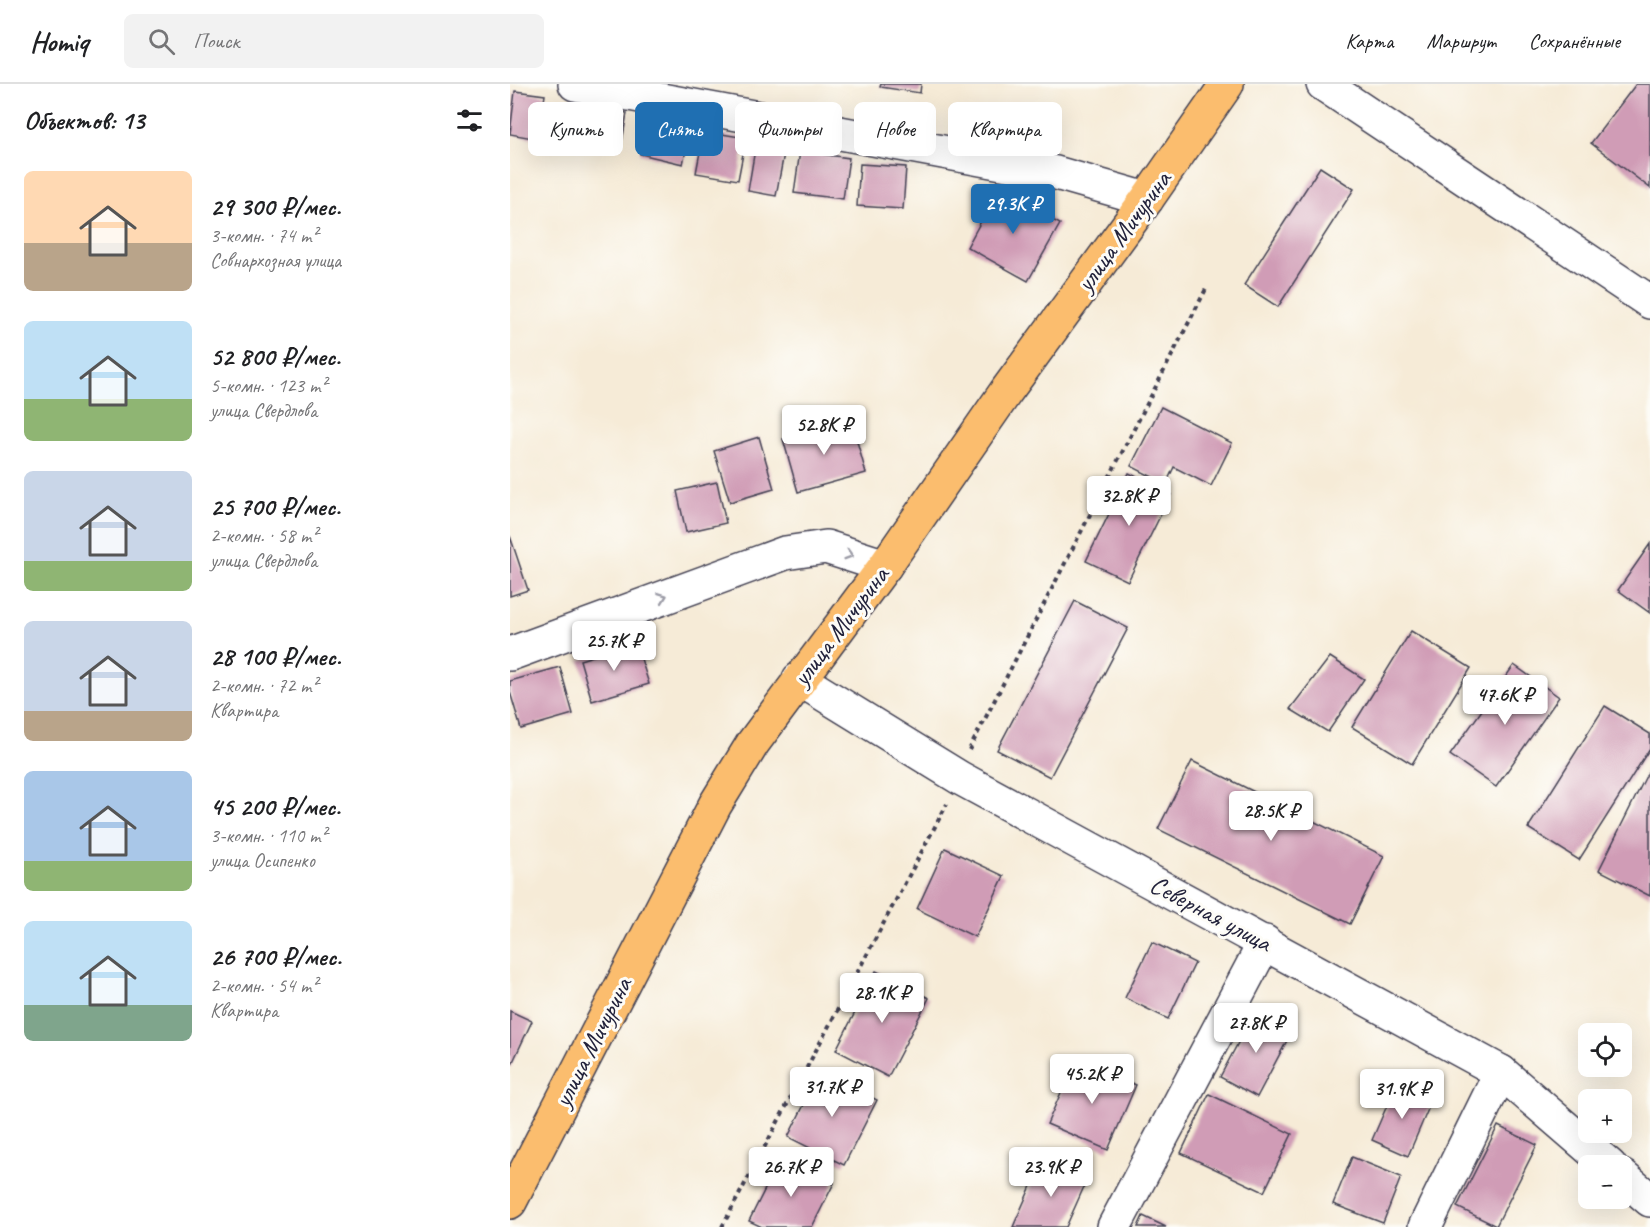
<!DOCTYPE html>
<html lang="ru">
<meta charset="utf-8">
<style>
:root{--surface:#fff;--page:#f2f2f2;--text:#202124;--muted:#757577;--line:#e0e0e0;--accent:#1f6fb2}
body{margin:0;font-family:Caveat,sans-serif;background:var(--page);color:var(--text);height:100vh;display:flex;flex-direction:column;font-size:22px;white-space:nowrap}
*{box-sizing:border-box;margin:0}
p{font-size:20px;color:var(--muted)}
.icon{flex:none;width:33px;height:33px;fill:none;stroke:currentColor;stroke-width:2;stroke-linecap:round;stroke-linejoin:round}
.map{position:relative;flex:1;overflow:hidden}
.sheet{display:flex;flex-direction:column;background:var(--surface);width:510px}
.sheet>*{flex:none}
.banner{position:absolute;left:18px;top:18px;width:570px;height:54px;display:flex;gap:12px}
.tools{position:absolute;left:1068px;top:939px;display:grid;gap:12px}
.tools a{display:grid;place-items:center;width:54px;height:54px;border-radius:9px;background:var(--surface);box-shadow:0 6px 24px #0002;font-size:30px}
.price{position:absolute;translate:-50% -51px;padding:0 14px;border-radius:6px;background:#fff;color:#222;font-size:20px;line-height:39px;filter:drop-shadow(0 2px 3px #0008)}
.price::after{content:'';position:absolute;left:50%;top:36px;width:18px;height:14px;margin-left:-9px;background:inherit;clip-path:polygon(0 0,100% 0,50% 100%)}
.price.selected{background:var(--accent);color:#fff}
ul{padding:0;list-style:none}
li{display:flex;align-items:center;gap:18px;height:150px;padding:0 24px}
li span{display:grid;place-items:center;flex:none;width:168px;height:120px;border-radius:9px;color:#555}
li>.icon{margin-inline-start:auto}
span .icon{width:72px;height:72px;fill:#fffc;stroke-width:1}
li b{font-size:26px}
h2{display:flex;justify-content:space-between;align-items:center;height:72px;padding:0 24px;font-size:26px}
.chip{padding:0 21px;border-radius:9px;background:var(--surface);box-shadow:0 6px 24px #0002;font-size:21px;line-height:54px}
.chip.selected{background:var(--accent);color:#fff}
header{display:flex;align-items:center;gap:36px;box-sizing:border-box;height:84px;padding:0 30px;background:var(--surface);border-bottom:2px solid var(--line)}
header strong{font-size:28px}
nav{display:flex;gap:33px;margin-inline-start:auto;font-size:21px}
.search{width:420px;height:54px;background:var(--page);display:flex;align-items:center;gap:15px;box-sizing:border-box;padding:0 21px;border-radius:9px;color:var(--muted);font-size:22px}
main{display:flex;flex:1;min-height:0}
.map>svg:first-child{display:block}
.building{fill:#d09cb6}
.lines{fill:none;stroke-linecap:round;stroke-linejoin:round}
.minor-casing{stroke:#424052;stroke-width:36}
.major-casing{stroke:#424052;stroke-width:36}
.path{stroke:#424052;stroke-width:4;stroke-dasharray:4.5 4.5;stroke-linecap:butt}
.minor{stroke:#fff;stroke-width:33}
.major{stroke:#fbbd6e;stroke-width:33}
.oneway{stroke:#9c9ca7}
.labels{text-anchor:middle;stroke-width:6;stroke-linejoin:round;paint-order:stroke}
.street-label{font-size:26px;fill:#22223b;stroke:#fdfcf7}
</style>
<header>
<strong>Homiq</strong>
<div class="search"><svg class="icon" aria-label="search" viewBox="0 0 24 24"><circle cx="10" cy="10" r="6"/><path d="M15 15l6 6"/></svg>Поиск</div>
<nav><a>Карта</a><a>Маршрут</a><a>Сохранённые</a></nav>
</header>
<main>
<section class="sheet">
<h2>Объектов: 13<svg class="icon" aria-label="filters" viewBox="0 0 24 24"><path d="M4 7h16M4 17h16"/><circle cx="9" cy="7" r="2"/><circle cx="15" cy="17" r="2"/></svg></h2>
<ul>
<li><span style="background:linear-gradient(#ffd9b3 60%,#b9a48a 0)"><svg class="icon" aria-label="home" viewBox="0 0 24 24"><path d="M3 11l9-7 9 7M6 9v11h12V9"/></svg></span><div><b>29 300 ₽/мес.</b><p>3-комн. · 74 m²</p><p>Совнархозная улица</p></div></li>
<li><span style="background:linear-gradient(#bfe0f5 65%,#8fb573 0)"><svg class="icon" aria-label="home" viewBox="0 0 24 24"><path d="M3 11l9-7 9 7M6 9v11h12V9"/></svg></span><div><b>52 800 ₽/мес.</b><p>5-комн. · 123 m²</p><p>улица Свердлова</p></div></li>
<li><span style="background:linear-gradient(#c9d6e8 75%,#8fb573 0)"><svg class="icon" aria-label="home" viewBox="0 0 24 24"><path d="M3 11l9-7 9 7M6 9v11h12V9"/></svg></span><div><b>25 700 ₽/мес.</b><p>2-комн. · 58 m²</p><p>улица Свердлова</p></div></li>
<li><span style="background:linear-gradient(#c9d6e8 75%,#b9a48a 0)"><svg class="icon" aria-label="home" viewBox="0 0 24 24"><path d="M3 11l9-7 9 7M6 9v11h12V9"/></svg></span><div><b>28 100 ₽/мес.</b><p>2-комн. · 72 m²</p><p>Квартира</p></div></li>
<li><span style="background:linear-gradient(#a9c7e8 75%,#8fb573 0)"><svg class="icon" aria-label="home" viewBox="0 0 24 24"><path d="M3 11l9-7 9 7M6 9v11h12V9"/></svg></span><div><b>45 200 ₽/мес.</b><p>3-комн. · 110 m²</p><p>улица Осипенко</p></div></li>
<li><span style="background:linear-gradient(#bfe0f5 70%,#7fa58c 0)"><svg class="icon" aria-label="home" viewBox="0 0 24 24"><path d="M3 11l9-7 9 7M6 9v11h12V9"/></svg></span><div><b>26 700 ₽/мес.</b><p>2-комн. · 54 m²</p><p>Квартира</p></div></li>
</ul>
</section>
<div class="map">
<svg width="1140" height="1143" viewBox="0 0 1140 1143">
<rect width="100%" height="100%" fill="#fdfcf7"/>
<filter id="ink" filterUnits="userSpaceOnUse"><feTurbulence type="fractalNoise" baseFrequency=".0167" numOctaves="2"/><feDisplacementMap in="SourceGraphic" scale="12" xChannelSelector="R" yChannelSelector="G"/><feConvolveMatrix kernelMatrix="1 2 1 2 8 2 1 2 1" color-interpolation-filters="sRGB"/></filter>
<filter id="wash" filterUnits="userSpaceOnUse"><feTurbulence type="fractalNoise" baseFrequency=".008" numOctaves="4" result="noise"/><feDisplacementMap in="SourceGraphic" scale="24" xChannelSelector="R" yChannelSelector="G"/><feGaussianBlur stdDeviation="1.35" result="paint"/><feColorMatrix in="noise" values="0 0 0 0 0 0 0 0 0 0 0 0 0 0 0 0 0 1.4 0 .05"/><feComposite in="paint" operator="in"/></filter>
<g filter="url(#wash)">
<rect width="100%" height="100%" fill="#f6ebd7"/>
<g id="blocks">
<g class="building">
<path d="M371,0H411L410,9L370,3Z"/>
<path d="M1126,0H1140V104L1081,59Z"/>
<path d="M5,7L35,11L28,55L0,50Z"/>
<path d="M86,24L117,29L111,64L80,58Z"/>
<path d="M138,34L181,43L173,80L130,70Z"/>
<path d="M194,47L236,54L228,96L186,89Z"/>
<path d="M246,59L275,64L266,112L238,107Z"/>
<path d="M290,67L339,74L333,115L284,109Z"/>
<path d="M350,80L396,83L393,125L347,122Z"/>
<path d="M810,83L844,105L768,223L734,201Z"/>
<path d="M488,106L550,140L518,197L457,163Z"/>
<path d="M651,323L722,359L701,402L664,383L656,400L621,382Z"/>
<path d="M341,336L356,389L288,408L273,355Z"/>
<path d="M249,353L264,405L220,418L204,367Z"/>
<path d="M619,389L661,410L618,497L576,477Z"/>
<path d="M207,398L216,439L176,448L167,407Z"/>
<path d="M0,452L18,506L0,512Z"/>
<path d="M1140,460V529L1108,506Z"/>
<path d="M565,517L618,544L540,693L487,666Z"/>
<path d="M901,547L961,584L902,680L842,643Z"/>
<path d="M126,559L139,600L82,617L70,576Z"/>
<path d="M820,573L854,595L818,648L780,625Z"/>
<path d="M1004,581L1049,613L986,703L940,671Z"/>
<path d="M50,583L63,630L11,645L0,608V597Z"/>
<path d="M1095,622L1140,650V664L1069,776L1018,744Z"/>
<path d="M682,677L874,772L840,840L648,745Z"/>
<path d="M1140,684V812L1089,786Z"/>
<path d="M435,764L494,792L465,853L407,825Z"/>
<path d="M642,858L685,879L658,935L615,914Z"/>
<path d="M366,887L419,914L378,993L326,966Z"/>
<path d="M0,927L22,937L0,984Z"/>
<path d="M745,927L782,947L747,1013L710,993Z"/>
<path d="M566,975L626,1001L598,1066L537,1040Z"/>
<path d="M311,987L367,1016L334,1081L278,1053Z"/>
<path d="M886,1001L922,1016L898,1072L862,1056Z"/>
<path d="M699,1010L782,1050L754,1108L671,1069Z"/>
<path d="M988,1042L1027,1061L986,1142L947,1123Z"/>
<path d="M271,1073L324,1099L302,1143H252L239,1137Z"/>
<path d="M842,1073L891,1093L873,1139L823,1120Z"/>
<path d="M532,1077L577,1096L556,1143H503Z"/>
<path d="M633,1132L656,1143H628Z"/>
</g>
</g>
</g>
<g filter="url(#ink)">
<use href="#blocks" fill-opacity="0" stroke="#424052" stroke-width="1.5"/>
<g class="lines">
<defs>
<g id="minor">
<path d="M65,0L546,89L637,115"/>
<path d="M813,0L1140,218"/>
<path d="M0,570L275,469L316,463L375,482"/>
<path d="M289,595L450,694L991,988L1100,1082"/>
<path d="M1112,1092L1140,1116"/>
<path d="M604,1143L755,858"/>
<path d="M915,1143L991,988"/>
</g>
<path id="major" d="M0,1118L205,721L243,659L375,482L495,309L637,115L717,0"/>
</defs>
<use href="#minor" class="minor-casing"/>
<use href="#major" class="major-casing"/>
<g class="path">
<path d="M459,666L696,205"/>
<path d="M212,1143L437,720"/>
</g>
<use href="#minor" class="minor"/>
<use href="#major" class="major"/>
</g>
<defs><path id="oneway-chevron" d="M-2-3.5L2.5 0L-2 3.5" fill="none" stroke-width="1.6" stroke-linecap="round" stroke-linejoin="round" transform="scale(1.5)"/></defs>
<g class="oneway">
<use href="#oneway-chevron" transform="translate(339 471) rotate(17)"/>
<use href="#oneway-chevron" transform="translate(153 513) rotate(-20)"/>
</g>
</g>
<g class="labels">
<g class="street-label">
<text transform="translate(613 147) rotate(-54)" y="9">улица Мичурина</text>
<text transform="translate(330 542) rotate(-53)" y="9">улица Мичурина</text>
<text transform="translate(701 829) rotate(28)" y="9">Северная улица</text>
<text transform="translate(82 958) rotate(-63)" y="9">улица Мичурина</text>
</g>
</g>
</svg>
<div class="tools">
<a><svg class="icon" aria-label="locate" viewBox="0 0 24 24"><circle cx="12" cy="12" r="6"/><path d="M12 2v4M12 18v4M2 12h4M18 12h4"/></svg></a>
<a>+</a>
<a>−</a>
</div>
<b class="price selected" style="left:503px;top:151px">29.3K ₽</b>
<b class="price" style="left:314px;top:372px">52.8K ₽</b>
<b class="price" style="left:619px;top:443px">32.8K ₽</b>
<b class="price" style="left:104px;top:588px">25.7K ₽</b>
<b class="price" style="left:995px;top:642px">47.6K ₽</b>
<b class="price" style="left:761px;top:758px">28.5K ₽</b>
<b class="price" style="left:372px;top:940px">28.1K ₽</b>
<b class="price" style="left:746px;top:970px">27.8K ₽</b>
<b class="price" style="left:582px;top:1021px">45.2K ₽</b>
<b class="price" style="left:322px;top:1034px">31.7K ₽</b>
<b class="price" style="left:892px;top:1036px">31.9K ₽</b>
<b class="price" style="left:281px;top:1114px">26.7K ₽</b>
<b class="price" style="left:541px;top:1114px">23.9K ₽</b>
<div class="banner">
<a class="chip">Купить</a>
<a class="chip selected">Снять</a>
<a class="chip">Фильтры</a>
<a class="chip">Новое</a>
<a class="chip">Квартира</a>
</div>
</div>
</main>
